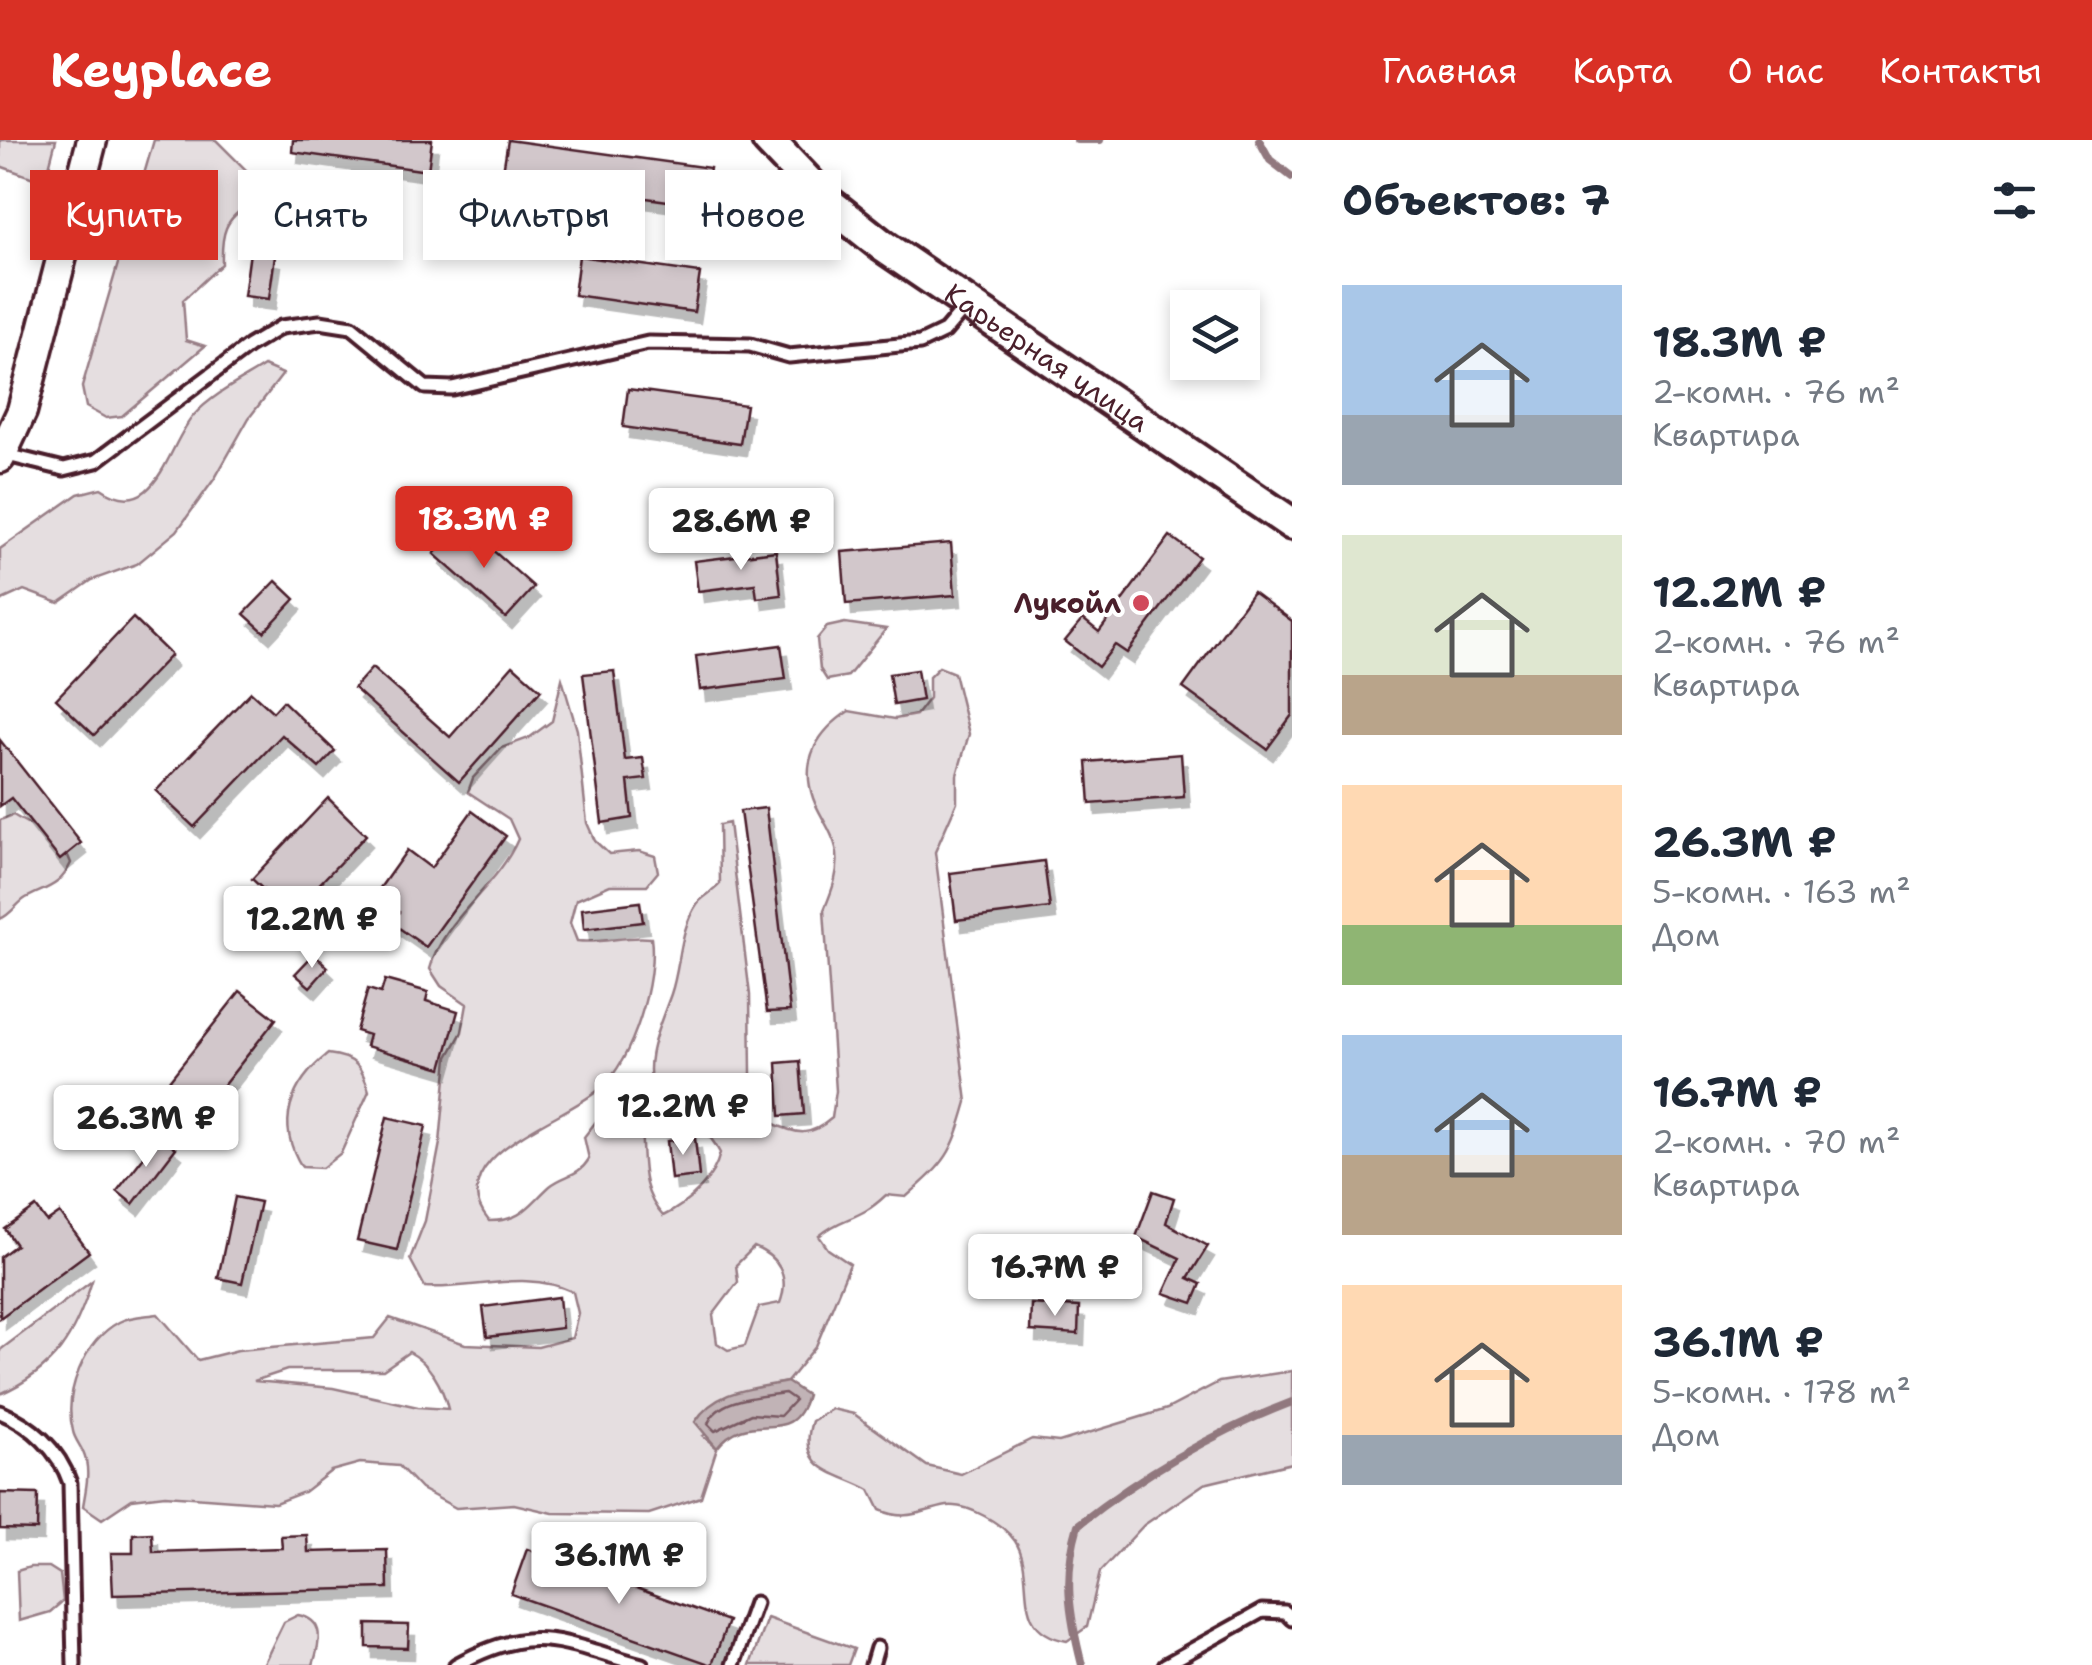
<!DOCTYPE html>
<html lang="ru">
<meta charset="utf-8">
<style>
:root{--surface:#fff;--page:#f6f6f7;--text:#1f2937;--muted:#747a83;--accent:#d93025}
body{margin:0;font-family:"Shantell Sans",sans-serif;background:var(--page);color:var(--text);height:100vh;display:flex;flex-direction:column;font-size:38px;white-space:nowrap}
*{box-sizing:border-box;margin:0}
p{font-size:32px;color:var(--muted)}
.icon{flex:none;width:55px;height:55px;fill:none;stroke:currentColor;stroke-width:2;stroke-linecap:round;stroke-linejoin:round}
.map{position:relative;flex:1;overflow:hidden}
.panel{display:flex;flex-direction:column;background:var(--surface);width:800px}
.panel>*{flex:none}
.guide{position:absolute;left:30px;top:30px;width:950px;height:90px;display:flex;gap:20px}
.controls{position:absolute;left:1170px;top:150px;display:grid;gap:20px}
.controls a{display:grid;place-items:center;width:90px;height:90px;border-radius:0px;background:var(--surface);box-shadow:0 5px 15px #0003;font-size:50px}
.price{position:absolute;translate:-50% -85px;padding:0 22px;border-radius:10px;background:#fff;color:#222;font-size:32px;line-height:65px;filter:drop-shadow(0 2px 5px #0008)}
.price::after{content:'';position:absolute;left:50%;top:60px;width:30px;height:22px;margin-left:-15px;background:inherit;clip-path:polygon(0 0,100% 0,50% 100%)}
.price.active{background:var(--accent);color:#fff}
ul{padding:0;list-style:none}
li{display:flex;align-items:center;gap:30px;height:250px;padding:0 50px}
li span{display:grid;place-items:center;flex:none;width:280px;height:200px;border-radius:0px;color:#555}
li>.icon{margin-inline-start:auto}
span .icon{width:120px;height:120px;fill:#fffc;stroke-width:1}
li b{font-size:42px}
h2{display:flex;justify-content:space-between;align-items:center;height:120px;padding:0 50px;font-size:42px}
.chip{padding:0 35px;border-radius:0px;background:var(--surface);box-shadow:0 5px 15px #0003;font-size:35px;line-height:90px}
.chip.active{background:var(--accent);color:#fff}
header{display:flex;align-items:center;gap:60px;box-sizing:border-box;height:140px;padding:0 50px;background:var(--accent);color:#fff}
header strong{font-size:48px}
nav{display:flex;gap:55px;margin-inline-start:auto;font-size:35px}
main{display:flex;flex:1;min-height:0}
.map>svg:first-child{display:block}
.green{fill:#e5dee0;stroke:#987e86;stroke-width:2.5;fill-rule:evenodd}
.water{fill:#c1b3b6;stroke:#91787e;stroke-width:2.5}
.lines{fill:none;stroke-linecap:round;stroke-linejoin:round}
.shore{stroke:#7a5a63;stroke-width:2.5}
.stream{stroke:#91787e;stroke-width:8}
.building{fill:#d2c7cb;stroke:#4a1f2b;stroke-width:2.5;filter:url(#shadow)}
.service-casing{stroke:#4a1f2b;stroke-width:19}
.tertiary-casing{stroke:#4a1f2b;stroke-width:35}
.secondary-casing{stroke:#4a1f2b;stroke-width:38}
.service{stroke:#fff;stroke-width:11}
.tertiary{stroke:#fff;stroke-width:28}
.secondary{stroke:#fff;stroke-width:30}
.poi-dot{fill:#d1495b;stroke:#fff;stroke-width:4}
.labels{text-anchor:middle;stroke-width:8;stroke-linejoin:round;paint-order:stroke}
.street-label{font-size:28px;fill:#4a1f2b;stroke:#fff}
.poi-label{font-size:28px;font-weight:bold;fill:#4a1f2b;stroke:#fff;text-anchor:end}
</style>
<header>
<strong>Keyplace</strong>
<nav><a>Главная</a><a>Карта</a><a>О нас</a><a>Контакты</a></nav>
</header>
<main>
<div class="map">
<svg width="1292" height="1525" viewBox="0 0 1292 1525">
<defs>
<filter id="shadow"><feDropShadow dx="6" dy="11" stdDeviation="0" flood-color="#0004"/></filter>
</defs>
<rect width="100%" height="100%" fill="#fff"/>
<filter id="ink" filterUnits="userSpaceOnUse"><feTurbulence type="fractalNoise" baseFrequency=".01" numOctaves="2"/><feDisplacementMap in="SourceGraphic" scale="20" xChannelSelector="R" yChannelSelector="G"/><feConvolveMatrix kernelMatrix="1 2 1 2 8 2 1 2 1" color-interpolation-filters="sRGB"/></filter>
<g filter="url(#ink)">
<g class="green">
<path d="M0,0H56L45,42L0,26Z"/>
<path d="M154,0H216L255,39L315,56L303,75L299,93L265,78L252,64C224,77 221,95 222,124L183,160L186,200L205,206L122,276L106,278L86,267L82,247Z"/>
<path d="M264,226L283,234L249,278L215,338L177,391L137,424L92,440L59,463L24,450L0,461V409L78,354L101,348C156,386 168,303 194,275C212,255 242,240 264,226Z"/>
<path d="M845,483L886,489L848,536L827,540L820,529L817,499L827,487Z"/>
<path d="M939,527L954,533L969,594L957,635V662L935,712L967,962C952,1015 947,1021 906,1057L886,1055C858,1082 844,1075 819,1096L828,1109L850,1124L816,1206L787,1242L776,1244L703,1296L717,1308L701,1357L649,1374L553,1373L514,1364L456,1368L421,1349L399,1326L360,1323L331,1331L304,1352L275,1363L165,1355L132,1359L102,1379L83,1366C86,1348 91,1329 83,1312C80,1305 74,1298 73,1291C63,1253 84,1201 119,1182C130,1176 146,1176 158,1174L198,1220L238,1210L374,1198L390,1178L465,1204L538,1207L572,1198L578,1173L573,1152C526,1129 476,1150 425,1147L410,1119L425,1081L440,1003L448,917L462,892L467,864L441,846L430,829C443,778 497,748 518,699L509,679L468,652L473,638L501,608L529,598L552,581L562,539L577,590L587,683L595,701L609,714L639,711L655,716L658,732L647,745H610L576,760L570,783L577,801C603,804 625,795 651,798C657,839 633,920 601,948C564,981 437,1017 489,1081C522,1081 528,1066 550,1046C565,1034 578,1037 589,1019L584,997L614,958L632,957C652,996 630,1040 663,1076C688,1064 714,1040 720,1013C700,973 671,983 657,959C639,926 660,885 671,854C681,825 679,790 697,764C702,757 713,752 720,744L719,685L729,683L750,855L751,934L772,983C798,995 810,997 832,978L836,951L824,770C832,751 841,729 836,708C832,690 819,675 813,658C800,620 818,591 849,571L895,579L916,575L929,558V537ZM754,1107C779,1117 790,1137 780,1163L759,1167L745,1206L728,1210L717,1203L713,1175L738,1142L736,1125ZM409,1212C429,1222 443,1247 448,1269L418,1267L333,1248L254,1241L287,1230H383Z"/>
<path d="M13,675L63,704L71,723C60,747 47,747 26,758C16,764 12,774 0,779V680Z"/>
<path d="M328,914C355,917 362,926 369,951L341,1013L322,1028L302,1027C275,984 290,944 328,914Z"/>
<path d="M92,1141C75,1196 55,1230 0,1254V1210Z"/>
<path d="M1292,1231V1323L1204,1344L1144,1385L1100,1432L1087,1487L1067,1501C1007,1490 1038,1436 1015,1401C1003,1384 968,1363 947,1366C920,1371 907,1382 880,1370L870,1350C837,1332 796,1331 812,1281L832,1269L854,1274L927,1326L961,1334L1032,1299L1059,1302L1167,1269L1219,1242Z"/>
<path d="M30,1427H49L60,1434L63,1461L50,1472L19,1481L17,1431Z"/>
<path d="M298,1475C326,1480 320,1503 313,1525H263L284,1482Z"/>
<path d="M767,1478L854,1509L848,1525H750Z"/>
</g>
<path class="water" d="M787,1242L807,1255C791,1312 751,1264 717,1308L695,1282C716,1249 753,1249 787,1242Z"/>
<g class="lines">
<path class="shore" d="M785,1253L795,1260L780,1276L751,1274L715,1291L708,1284C718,1257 760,1257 785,1253Z"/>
<g class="stream">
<path d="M1077,0H1100"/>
<path d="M1259,0L1270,20L1292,37"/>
<path d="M1082,1525C1069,1474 1063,1436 1078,1385C1144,1333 1214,1292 1292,1262"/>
</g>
</g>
<g class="building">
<path d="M293,0H432L428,31L292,12Z"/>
<path d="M508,0L710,28L704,66L502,38Z"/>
<path d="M250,112L275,116L269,159L244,156Z"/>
<path d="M579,116L700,133L694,172L574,155Z"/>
<path d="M628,249L746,265L740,304L623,287Z"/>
<path d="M462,383L534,447L506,478L434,414Z"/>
<path d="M1170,396L1199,417L1127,513L1115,505L1098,527L1065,501L1083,479L1099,492Z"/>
<path d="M951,403L955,455L846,464L842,412Z"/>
<path d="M776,411L781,455L757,458L755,444L698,451L694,421Z"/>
<path d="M276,441L295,459L264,492L244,474Z"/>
<path d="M1253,452L1292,481V575L1267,609L1183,548Z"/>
<path d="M133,478L171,515L94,595L56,559Z"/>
<path d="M781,505L786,539L700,550L696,516Z"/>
<path d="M513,525L541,550L459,642L354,548L372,528L450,597Z"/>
<path d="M917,530L922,560L894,565L889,534Z"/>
<path d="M614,531L625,620L643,618L646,639L628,641L632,678L602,683L583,534Z"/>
<path d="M251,552L273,572L283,561L335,611L319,628L282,595L194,687L156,651Z"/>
<path d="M0,600L81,703L60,720L11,658L0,666Z"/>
<path d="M1181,614L1184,657L1090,664L1087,622Z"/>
<path d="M328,658L366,695L290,775L252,739Z"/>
<path d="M766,668L790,871L767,872L740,671Z"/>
<path d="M472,671L506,696L426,807L392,783L399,772L375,755L407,710L431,728Z"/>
<path d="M1044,721L1050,768L956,780L950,733Z"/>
<path d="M640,762L643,782L584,789L582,769Z"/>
<path d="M314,814L328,827L310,847L295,834Z"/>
<path d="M385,840L428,852L426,861L458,871L442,928L366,906L369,895L356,891L368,849L381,853Z"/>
<path d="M240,851L276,879L204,970L168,942Z"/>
<path d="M800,921L804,974L780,976L777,923Z"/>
<path d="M387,977L426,986L397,1110L357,1101Z"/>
<path d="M160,996L176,1008L133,1064L117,1051Z"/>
<path d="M695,998L699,1036L671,1039L667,1001Z"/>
<path d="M1153,1051L1174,1058L1166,1083L1208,1106L1188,1138L1201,1144L1193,1163L1164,1153L1180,1118L1136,1097Z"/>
<path d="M235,1057L260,1062L242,1143L218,1138Z"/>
<path d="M36,1067L47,1082L60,1073L89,1112L0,1178V1117L16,1105L5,1089Z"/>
<path d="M559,1157L562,1188L487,1197L483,1167Z"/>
<path d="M1031,1164L1079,1167L1078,1194L1030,1191Z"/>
<path d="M0,1353L38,1354L37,1390L0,1389Z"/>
<path d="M152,1393L153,1412L282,1408L281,1396L307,1395L308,1412L387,1410L388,1448L113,1455L111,1413H133V1394Z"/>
<path d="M527,1409L728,1481L712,1525L511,1454Z"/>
<path d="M367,1484L409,1485L408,1508L367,1507Z"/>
</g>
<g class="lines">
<defs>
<g id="service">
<path d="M3,314L64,329L96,321L249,206L281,187L320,182L352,187L425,247L452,248L648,203L750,205L789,216L920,203L945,191L967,165"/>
<path d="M0,1272C32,1285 59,1310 70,1343L74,1525"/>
<path d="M456,1525C536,1481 561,1503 642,1525"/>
<path d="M733,1525L755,1463"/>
<path d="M872,1525L877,1508"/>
<path d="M1165,1525L1262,1471L1285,1472L1292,1479"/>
</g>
<path id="tertiary" d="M0,318L22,271L92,0"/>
<g id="secondary">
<path id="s1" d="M768,0L826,61L883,106L1292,384"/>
</g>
</defs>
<use href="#service" class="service-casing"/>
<use href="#tertiary" class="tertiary-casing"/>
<use href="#secondary" class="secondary-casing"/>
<use href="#service" class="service"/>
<use href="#tertiary" class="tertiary"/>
<use href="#secondary" class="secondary"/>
</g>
</g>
<circle class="poi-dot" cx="1141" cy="463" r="10"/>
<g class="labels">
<g class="street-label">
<text dy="10" stroke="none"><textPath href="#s1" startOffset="355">Карьерная улица</textPath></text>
</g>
<g class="poi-label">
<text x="1121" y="473">Лукойл</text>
</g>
</g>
</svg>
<div class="controls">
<a><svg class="icon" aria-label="layers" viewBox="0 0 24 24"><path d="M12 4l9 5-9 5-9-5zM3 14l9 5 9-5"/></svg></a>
</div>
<b class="price active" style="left:484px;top:431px">18.3M ₽</b>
<b class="price" style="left:741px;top:433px">28.6M ₽</b>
<b class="price" style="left:312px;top:831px">12.2M ₽</b>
<b class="price" style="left:683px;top:1018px">12.2M ₽</b>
<b class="price" style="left:146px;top:1030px">26.3M ₽</b>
<b class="price" style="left:1055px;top:1179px">16.7M ₽</b>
<b class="price" style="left:619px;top:1467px">36.1M ₽</b>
<div class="guide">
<a class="chip active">Купить</a>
<a class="chip">Снять</a>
<a class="chip">Фильтры</a>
<a class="chip">Новое</a>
</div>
</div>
<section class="panel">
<h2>Объектов: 7<svg class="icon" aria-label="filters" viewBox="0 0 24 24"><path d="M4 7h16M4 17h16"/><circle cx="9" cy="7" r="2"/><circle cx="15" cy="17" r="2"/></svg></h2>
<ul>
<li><span style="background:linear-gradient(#a9c7e8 65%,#9aa5b1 0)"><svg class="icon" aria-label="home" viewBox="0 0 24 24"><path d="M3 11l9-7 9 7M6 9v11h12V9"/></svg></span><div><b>18.3M ₽</b><p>2-комн. · 76 m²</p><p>Квартира</p></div></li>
<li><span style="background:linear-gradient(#dfe7d0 70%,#b9a48a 0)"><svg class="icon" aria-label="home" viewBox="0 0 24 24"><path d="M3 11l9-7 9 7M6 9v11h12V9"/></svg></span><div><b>12.2M ₽</b><p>2-комн. · 76 m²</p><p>Квартира</p></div></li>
<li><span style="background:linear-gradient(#ffd9b3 70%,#8fb573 0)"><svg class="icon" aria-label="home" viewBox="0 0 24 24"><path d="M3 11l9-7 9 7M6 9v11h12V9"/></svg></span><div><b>26.3M ₽</b><p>5-комн. · 163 m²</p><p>Дом</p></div></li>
<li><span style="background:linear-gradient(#a9c7e8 60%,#b9a48a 0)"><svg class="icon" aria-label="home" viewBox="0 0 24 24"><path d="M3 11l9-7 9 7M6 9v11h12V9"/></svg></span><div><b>16.7M ₽</b><p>2-комн. · 70 m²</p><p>Квартира</p></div></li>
<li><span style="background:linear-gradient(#ffd9b3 75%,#9aa5b1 0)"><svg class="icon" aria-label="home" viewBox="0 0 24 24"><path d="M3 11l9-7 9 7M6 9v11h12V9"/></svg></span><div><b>36.1M ₽</b><p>5-комн. · 178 m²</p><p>Дом</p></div></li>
</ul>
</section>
</main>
